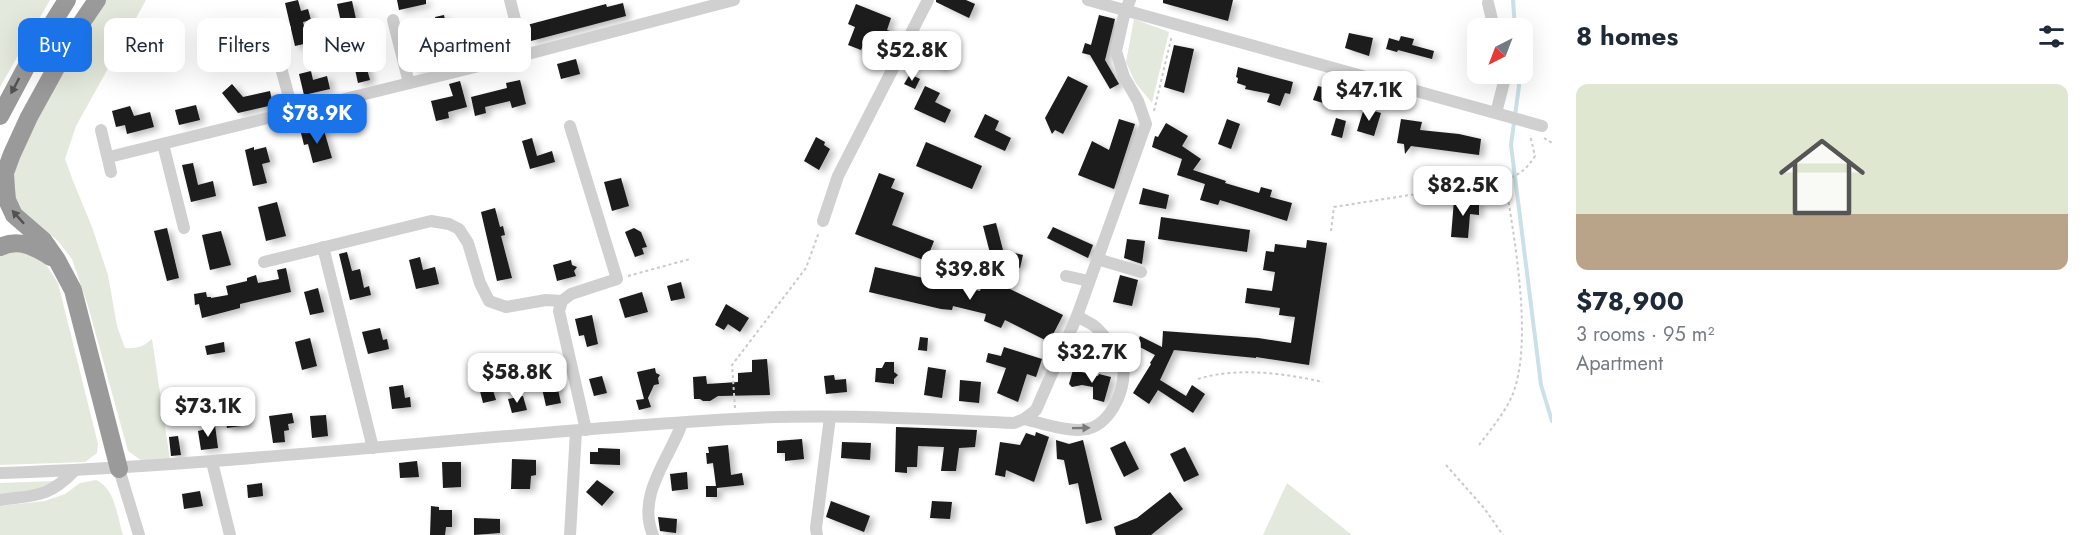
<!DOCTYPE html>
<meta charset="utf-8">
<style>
:root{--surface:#fff;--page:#f2f2f3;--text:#1f2937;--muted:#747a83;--accent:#1a73e8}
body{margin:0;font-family:Jost,sans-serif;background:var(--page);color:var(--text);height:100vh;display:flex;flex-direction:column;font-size:22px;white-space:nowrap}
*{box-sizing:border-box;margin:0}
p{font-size:20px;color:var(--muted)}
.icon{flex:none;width:33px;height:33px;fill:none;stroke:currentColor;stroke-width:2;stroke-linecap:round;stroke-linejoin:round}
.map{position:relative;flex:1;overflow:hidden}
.side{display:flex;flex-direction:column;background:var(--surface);width:540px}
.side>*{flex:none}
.top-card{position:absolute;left:18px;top:18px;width:570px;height:54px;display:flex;gap:12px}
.needle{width:39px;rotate:222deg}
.buttons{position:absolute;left:1467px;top:18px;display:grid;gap:12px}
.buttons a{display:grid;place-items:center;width:66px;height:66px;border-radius:12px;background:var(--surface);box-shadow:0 6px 24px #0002;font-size:30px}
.price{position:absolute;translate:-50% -51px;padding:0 14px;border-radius:12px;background:#fff;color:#222;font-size:20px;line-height:39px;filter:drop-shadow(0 2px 3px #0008)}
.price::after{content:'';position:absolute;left:50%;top:36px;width:18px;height:14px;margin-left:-9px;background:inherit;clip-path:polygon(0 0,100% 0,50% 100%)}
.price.selected{background:var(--accent);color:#fff}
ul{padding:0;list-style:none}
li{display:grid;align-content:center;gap:12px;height:318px;padding:0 24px}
li span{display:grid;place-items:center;height:186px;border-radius:12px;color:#555}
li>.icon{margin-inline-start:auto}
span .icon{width:108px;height:108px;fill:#fffc;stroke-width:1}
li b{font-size:26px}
h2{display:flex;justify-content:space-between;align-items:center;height:72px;padding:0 24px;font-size:26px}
.tag{padding:0 21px;border-radius:12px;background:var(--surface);box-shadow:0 6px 24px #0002;font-size:21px;line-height:54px}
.tag.selected{background:var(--accent);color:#fff}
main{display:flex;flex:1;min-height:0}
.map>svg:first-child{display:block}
.green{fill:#e4e9dd}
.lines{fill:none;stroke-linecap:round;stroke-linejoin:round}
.stream{stroke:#cbe0e8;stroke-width:4}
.building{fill:#1a1a1a;filter:url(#shadow)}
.path{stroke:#cacaca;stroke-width:2;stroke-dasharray:3 3;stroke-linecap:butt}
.minor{stroke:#d0d0d0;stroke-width:12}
.highway{stroke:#9a9a9a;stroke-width:18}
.oneway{fill:#525252}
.oneway2{fill:#7a7a7a}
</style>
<main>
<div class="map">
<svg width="1552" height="535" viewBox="0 0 1552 535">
<defs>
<filter id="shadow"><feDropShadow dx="5" dy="3" stdDeviation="3" flood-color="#0004"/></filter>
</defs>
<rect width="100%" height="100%" fill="#fff"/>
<g class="green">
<path d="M0,0H50L0,87Z"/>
<path d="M106,0H146L76,126L65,159L73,181L92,227L108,275L117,326L125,348C136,349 143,347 152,339L170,460L142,461L128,451L88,306L72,259L58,241L15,205L11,192L15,171L28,137L62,71Z"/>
<path d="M1134,19L1169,32L1152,103L1135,82L1126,62Z"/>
<path d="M25,251L43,260L58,283L98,444L97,453L85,462L0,465V253Z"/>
<path d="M96,480C115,488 117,516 123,535H0V506L45,501L65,494L80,483Z"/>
<path d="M54,481L48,487L0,495V483Z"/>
<path d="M1287,483L1352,535H1263Z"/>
</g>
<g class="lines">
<g class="stream">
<path d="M1513,0L1515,28"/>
<path d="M1518,74L1519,86L1511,145L1541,385L1552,421"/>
</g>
</g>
<g class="building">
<path d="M298,0L301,11L308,9L311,20L303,22L308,43L295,46L285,3Z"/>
<path d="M397,0H426V4L399,10Z"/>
<path d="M936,0H966L975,4L969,18L936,2Z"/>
<path d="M1163,0H1233L1228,21L1163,3Z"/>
<path d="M352,1L358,28L343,31L337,4Z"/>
<path d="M623,3L626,16L531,41L527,25L606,4L607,7Z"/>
<path d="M856,4L891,18L887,30L890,31L886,39L868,33L861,50L848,45L855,27L848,24Z"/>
<path d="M444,15L450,44L473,38L478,55L415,69L410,51L421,48L422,51L442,47L435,17Z"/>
<path d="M1099,15L1115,19L1105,60L1119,84L1110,89L1090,55L1082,53L1085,43L1091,45Z"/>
<path d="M226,29L230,46L253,40L256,52L221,60L214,32Z"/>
<path d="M509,29L512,43L494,48L491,33Z"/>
<path d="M1349,33L1373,38L1369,56L1345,48Z"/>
<path d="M1401,36L1414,39L1412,45L1434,51L1432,59L1398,50L1397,52L1386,49L1389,38L1399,41Z"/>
<path d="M1174,45L1194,49L1184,93L1164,87Z"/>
<path d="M931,47L949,56L943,69L925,60Z"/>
<path d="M576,59L580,74L561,79L557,64Z"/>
<path d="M365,62L370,80L358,83L354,65Z"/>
<path d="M1238,67L1293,82L1290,94L1285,93L1280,106L1267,102L1270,94L1245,89L1246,86L1237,83L1238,78L1236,77Z"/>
<path d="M311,71L313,80L327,76L330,89L304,95L299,74Z"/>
<path d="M910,74L920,79L915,89L904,84Z"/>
<path d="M1068,76L1088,86L1063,134L1055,130L1052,134L1045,118Z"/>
<path d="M520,80L526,104L512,108L510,101L485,107L486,113L475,116L471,97L507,88L506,83Z"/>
<path d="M460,81L467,107L448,112L449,118L436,121L431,101L453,96L449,84Z"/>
<path d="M232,84L243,97L270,91L273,105L238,113L222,93Z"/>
<path d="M925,86L940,93L935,102L951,110L945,123L914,109Z"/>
<path d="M1318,86L1341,92L1337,107L1313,100Z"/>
<path d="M196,105L200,120L179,125L175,110Z"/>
<path d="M130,106L134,116L150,112L154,127L127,134L125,125L116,127L112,111Z"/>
<path d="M1364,108L1381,113L1374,136L1357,131Z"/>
<path d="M985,114L999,121L995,130L1011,138L1005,151L974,137Z"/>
<path d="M1336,118L1346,121L1342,138L1331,135Z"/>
<path d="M1119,119L1135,124L1114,189L1078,175L1092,141L1109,150Z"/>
<path d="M1227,119L1240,124L1231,149L1218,144Z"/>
<path d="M1401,119L1422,122L1420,130L1459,134L1481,139L1479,155L1411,146L1405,154L1404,144L1397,143Z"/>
<path d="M1166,123L1188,136L1182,146L1201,159L1193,170L1226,181L1225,183L1259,193L1261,187L1272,190L1270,197L1292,203L1287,221L1220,200L1218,205L1200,200L1205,184L1177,175L1182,159L1152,147L1155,136L1158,137Z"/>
<path d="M323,127L332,158L313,163L308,144L304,145L301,133Z"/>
<path d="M816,137L825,142L824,145L830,149L819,170L804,161Z"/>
<path d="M532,138L537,156L552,151L555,162L530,169L522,141Z"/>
<path d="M926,142L982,166L972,189L916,166Z"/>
<path d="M254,147V150L266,147L270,162L262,164L267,183L253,186L245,150Z"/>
<path d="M193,163L198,185L213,181L216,196L191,202L182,165Z"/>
<path d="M879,173L895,179L891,188L904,193L892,225L934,241L926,261L855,234Z"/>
<path d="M621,178L629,206L612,211L604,182Z"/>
<path d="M1143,188L1169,195L1166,209L1139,204Z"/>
<path d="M1454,200L1479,202V215L1470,214L1468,238L1451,237Z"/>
<path d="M277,202L286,236L266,241L258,207Z"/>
<path d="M495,208L500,227L503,226L505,235L501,236L512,278L497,281L481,212Z"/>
<path d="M1161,217L1250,230L1247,252L1158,239Z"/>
<path d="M996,223L1003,250L1023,255L1020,268L999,262L992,269L983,260L990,253L983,226Z"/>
<path d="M1053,227L1093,245L1088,258L1047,238Z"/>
<path d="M167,228L179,278L167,281L154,231Z"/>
<path d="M634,228L641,232L647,247L642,248L644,254L635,257L625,232Z"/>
<path d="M221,231L231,265L210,270L202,235Z"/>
<path d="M1127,239L1145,241L1142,264L1124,258Z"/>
<path d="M1307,240L1327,243L1309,365L1256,357V358L1174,350L1160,380L1186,396L1192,385L1205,394L1193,413L1158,390L1149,404L1133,393L1151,364L1150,363L1155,355L1136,345L1140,336L1162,347L1163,331L1258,338L1291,343L1295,317L1279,315L1280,308L1245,303L1247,288L1272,291L1275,272L1263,270L1266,251L1274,252L1275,244L1306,248Z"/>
<path d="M347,252L352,271L360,269L364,288L369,286L371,295L350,300L339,254Z"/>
<path d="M420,257L423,270L435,267L439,284L416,289L409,260Z"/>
<path d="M571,260L572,265L577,267L574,271L576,276L557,281L553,265Z"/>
<path d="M875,267L980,291L983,282L1010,289L1063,315L1049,342L1005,320L1001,328L984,321L986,314L953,306L952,310L941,309L869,292Z"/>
<path d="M286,268L291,292L240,304V308L202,318L199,304L195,305L194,294L206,292L207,297H211V298L228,295L226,286L247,281V278L256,275L258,283L279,279L277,270Z"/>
<path d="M1120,275L1138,280L1132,306L1113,302Z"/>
<path d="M681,282L685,298L671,301L667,286Z"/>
<path d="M318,288L324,312L310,315L304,292Z"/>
<path d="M642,292L648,312L625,318L619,299Z"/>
<path d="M726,304L749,318L740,332L728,324L724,330L715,325Z"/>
<path d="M592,315L598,344L587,347L584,335L579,336L575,319Z"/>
<path d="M380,328L383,340L387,339L389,349L368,354L362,332Z"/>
<path d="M920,337L928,338L927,351L918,350Z"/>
<path d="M310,338L317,366L302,370L295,342Z"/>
<path d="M224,342L225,352L207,355L205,346Z"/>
<path d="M1004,347L1042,359L1036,377L1027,374L1018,402L997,393L1006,368L986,362L988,353L1001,356Z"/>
<path d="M767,359L770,395L718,396L710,401H703L700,399H694L693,377L706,376L707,384L738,382V373L752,372V360Z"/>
<path d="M885,362H894V372L898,375L894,379V384L875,382L876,368H882Z"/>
<path d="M928,367L946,370L942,398L924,395Z"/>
<path d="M655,368L656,373L660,375L658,378L659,384L654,385L648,398L651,407L639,410L636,400L644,399L637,372Z"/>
<path d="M1073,370L1098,376L1099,374L1111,377L1104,402L1093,399V387L1082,385L1072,387L1069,384Z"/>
<path d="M834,375L835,380L846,379L847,392L826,394L824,376Z"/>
<path d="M602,376L607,393L594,396L589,379Z"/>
<path d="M960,380L981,382L979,403L959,401Z"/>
<path d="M556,381L561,403L546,406L541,384Z"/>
<path d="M403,385L405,398L410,397L411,407L392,409L389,387Z"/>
<path d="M492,387L496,400L483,403L480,391Z"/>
<path d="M523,396L527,410L512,413L508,399Z"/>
<path d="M245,410L248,425L227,428L224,413Z"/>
<path d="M292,413L294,423L288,424L289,430L284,431L285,442L273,443L269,416Z"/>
<path d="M326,415L328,436L312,438L310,416Z"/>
<path d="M215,425L218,448L201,450L198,431L206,429V426Z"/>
<path d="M896,427L977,430L975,447L959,448L956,471H941L944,447L918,446L917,467H907V473L895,472Z"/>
<path d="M1036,432L1049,437L1034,482L1006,470L1005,477L995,475L1000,442L1020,445L1026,433L1035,436Z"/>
<path d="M178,436L181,455L171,456L169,437Z"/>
<path d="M802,439L804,459L785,461V453H777V441Z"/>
<path d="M1056,440L1069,444L1083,440L1102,520L1086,524L1078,483L1069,485L1064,460L1057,459Z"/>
<path d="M1125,441L1139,469L1124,477L1110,448Z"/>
<path d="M842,442L871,443L870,460L841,458Z"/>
<path d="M728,445L731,475L742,473L744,485L717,488V497H706V486H716L713,463L707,464L706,453H709L708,447Z"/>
<path d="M1185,447L1199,475L1184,482L1170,454Z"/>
<path d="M598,448L620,449V465L590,464V452H598Z"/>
<path d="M512,459L536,460V475L531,476L530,489H511Z"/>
<path d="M417,461L419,477L400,478L399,463Z"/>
<path d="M442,462H461V487L443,488Z"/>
<path d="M687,472L688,489L672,491L670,474Z"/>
<path d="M597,480L614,492L602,506L586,492Z"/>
<path d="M262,483L263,496L248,498L247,485Z"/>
<path d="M200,491L203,506L184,509L182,494Z"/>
<path d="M1170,492L1183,509L1151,535H1116L1114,527L1137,518Z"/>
<path d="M831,501L870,516L864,532L826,517Z"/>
<path d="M932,501L952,502L950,519L930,518Z"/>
<path d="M431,506L439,507V510H452V527H446L445,535H430Z"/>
<path d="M658,517L677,519L676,533L660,531Z"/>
<path d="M474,518L500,519V533L474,535Z"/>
</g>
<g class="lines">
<g class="path">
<path d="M1154,111L1172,35"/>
<path d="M1544,138L1552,143"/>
<path d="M1331,231L1334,207L1505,180C1519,175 1527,169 1535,156L1530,135"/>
<path d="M628,276L690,259"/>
<path d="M1198,379C1237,367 1283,373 1323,382"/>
<path d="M735,408L732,365L806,268L819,232"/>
<path d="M1479,445C1491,429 1504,414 1512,396C1534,344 1514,236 1505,180"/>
<path d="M1446,465L1484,508L1503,535"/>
</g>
<g class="minor">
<path d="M510,0L524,55"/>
<path d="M1088,0L1542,126"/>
<path d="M1488,3L1494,28"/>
<path d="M393,20L409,83"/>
<path d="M274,42L293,112"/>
<path d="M1496,113L1504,82L1503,74"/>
<path d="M570,126L617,279L571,294L562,301L559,311L586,430"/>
<path d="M101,130L111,172"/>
<path d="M163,144L184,228"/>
<path d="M109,157L524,55L734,0"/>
<path d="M823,221L838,176L928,0"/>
<path d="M323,247L373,448"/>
<path d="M1097,259L1141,272"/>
<path d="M264,262L431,221L449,224L459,229L468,243L480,283L489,301L506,307L546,300L562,301"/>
<path d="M1066,276L1089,281"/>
<path d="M1024,419C1041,423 1070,433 1087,429C1112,424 1129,384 1122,361C1120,354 1099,329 1093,325C1088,322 1082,319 1077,316"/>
<path d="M212,462L230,535"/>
<path d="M119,469L139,535"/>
<path d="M0,473C245,465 489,433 734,419C827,413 921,419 1014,423L1024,419L1036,410L1077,316L1146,124L1138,101L1124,77L1116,51L1125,11L1130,0"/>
<path d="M0,500C35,495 48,498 74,471"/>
<path d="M570,535L576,431"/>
<path d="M653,535C636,495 670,458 682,423"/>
<path d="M817,535L816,528L830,417"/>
</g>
<g class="highway">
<path d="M97,0L78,28L29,117L12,154L5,173L6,189L7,200L14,215L43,240L57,260L73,290L119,469"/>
<path d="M0,116L32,56L67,0"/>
<path d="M0,247C19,238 35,247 51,257"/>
</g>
</g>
<defs><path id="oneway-solid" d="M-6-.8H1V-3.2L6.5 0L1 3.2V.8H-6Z" transform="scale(1.5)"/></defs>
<g class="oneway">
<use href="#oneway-solid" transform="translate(15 86) rotate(118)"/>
<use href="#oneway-solid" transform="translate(18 217) rotate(-132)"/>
</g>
<use class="oneway2" href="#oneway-solid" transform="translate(1081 428) rotate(-1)"/>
</svg>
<div class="buttons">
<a><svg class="needle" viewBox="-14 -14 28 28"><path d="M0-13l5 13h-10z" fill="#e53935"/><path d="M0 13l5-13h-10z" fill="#747a83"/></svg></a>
</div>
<b class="price" style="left:912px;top:82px">$52.8K</b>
<b class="price" style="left:1369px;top:122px">$47.1K</b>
<b class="price selected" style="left:317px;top:145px">$78.9K</b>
<b class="price" style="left:1463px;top:217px">$82.5K</b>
<b class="price" style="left:970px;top:301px">$39.8K</b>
<b class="price" style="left:1092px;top:384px">$32.7K</b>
<b class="price" style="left:517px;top:404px">$58.8K</b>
<b class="price" style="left:208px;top:438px">$73.1K</b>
<div class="top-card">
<a class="tag selected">Buy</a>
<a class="tag">Rent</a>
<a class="tag">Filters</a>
<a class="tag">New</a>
<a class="tag">Apartment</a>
</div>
</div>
<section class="side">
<h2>8 homes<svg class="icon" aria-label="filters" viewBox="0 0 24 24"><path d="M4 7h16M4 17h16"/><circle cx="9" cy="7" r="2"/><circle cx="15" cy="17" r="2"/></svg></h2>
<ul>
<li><span style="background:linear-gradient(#dfe7d0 70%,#b9a48a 0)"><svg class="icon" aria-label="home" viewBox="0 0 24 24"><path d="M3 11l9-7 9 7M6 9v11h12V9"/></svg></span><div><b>$78,900</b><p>3 rooms · 95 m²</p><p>Apartment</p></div></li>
</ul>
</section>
</main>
